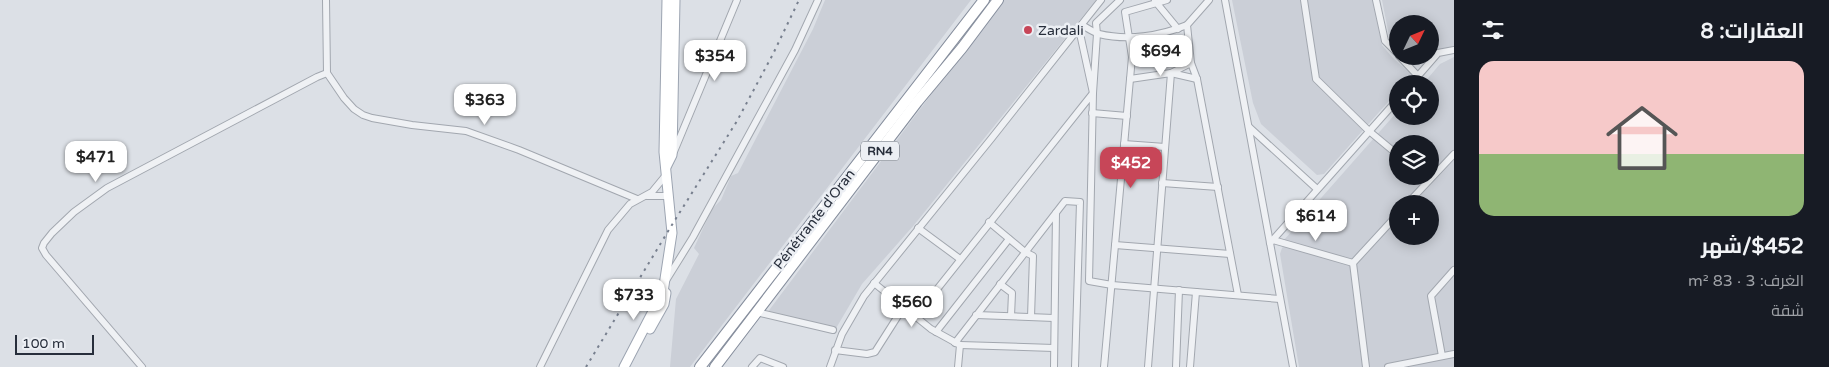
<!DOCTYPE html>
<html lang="ar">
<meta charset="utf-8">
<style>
:root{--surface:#171b24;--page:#242831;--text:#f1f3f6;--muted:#9ea1a6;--line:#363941;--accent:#c74658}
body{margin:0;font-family:"Varela Round",Cairo,sans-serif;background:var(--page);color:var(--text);direction:rtl;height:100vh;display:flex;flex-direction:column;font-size:19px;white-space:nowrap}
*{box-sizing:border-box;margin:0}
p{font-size:16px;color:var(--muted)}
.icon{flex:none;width:28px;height:28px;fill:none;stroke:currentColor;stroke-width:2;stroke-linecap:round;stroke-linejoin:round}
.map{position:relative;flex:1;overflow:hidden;direction:ltr}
.sheet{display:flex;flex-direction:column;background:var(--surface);width:375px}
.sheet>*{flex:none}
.needle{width:32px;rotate:47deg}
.tools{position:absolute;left:1389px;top:15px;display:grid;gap:10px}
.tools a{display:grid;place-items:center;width:50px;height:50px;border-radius:50%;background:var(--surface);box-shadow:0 2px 12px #0003;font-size:25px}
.scale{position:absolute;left:15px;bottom:12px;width:79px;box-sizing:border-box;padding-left:5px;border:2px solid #272e3b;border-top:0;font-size:14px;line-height:18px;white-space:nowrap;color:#272e3b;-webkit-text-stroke:4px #eceff4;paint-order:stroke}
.price{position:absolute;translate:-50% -42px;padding:0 11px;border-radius:10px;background:#fff;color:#222;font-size:16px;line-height:32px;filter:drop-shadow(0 1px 2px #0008)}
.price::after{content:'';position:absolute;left:50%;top:30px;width:15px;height:11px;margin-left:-8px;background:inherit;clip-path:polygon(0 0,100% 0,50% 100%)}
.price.current{background:var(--accent);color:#fff}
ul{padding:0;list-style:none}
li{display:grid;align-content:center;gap:10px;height:265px;padding:0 25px}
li+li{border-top:1px solid var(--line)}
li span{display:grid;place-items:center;height:155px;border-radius:15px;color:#555}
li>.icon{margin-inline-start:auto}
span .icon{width:90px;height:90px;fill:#fffc;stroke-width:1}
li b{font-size:21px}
h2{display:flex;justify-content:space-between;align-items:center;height:60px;padding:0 25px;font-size:21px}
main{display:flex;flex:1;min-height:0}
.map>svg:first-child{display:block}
.built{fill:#cbcfd7;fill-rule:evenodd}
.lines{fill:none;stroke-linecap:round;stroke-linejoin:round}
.minor-casing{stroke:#a2a7af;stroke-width:8}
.major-casing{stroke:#9ca4b1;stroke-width:11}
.highway-casing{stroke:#858d9c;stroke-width:12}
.minor{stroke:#eff1f4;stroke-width:6}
.major{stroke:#fff;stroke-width:9}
.highway{stroke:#fff;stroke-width:10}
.rail{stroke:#777f8e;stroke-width:2;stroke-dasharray:2.5 5;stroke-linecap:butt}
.poi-dot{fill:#c74658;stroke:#eceff4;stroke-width:2}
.labels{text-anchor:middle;stroke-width:5;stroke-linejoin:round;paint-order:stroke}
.shield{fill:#eceff4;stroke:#626872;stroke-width:1}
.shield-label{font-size:12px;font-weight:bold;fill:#272e3b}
.poi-label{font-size:14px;fill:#272e3b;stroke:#eceff4;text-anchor:start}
.street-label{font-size:14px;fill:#272e3b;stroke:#eceff4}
</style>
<main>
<section class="sheet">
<h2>العقارات: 8<svg class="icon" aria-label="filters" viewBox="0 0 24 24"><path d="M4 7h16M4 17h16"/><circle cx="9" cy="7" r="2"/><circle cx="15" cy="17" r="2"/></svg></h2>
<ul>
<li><span style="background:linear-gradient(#f6c9c9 60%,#8fb573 0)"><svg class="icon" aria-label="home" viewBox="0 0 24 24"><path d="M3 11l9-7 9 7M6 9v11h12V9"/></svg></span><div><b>$452/شهر</b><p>الغرف: 3 · 83 m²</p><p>شقة</p></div></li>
</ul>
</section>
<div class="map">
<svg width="1454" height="367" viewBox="0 0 1454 367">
<rect width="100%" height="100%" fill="#dce0e6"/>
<g class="built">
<path d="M825,0H971L690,367H670L676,299L699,254L694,248L712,209L721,200L731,176L738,173L813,29Z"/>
<path d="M1002,0H1096L914,225L862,284L835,330L764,317Z"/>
<path d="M1232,0H1373L1382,45L1392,57L1413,76L1405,84H1398L1397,92L1324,174L1317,175L1261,124L1253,103Z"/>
<path d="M1382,0H1454V46L1436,51L1424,63L1416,65L1408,56H1430V24H1398L1397,45L1389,36Z"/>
<path d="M1454,57V367H1299L1280,254L1282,248L1288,242L1284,240L1397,112L1398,116H1430V84H1423L1440,64ZM1398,144H1430V176H1398ZM1398,204H1430V236H1398Z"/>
</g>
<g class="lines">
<defs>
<g id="minor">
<path d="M326,0L327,73L344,98L354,109L363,115L372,118L412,125L466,131L519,150L637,199"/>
<path d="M1209,0L1187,25L1191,63L1197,79L1238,295"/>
<path d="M1225,0L1293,367"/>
<path d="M1304,0L1316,79L1369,131L1398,155"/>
<path d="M1376,0L1385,41L1398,54"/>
<path d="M1155,1L1178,29"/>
<path d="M1082,25C1087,28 1093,32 1099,34C1128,41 1160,36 1187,25"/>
<path d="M1079,29L1093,93L1097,34L1096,23L1120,0"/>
<path d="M1399,56L1418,76"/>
<path d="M1191,63L1171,73L1197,79"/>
<path d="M1130,79L1171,73L1148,367"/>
<path d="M1411,84L1438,53L1454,50"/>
<path d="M1092,113L1127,116"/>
<path d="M1249,127L1317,189"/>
<path d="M1124,144L1165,147"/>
<path d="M673,154L737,0"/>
<path d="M1162,183L1218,187"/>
<path d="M647,196H668"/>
<path d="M1407,204L1454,154"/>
<path d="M989,222L1025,252L1033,256L1031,317"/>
<path d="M918,228L960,259"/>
<path d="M1273,240L1353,263"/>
<path d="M1270,243L1398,99"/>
<path d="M1115,245L1230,254"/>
<path d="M667,279L693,237L795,50L818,0"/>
<path d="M874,283L931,329L960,345L958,367"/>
<path d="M1000,284L1012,293L1011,316"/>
<path d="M756,312L833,330"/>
<path d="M976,315L1054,318"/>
<path d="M915,317L1093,93L1089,281L1112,285L1280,299"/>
<path d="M936,332L1009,239"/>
<path d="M955,343L1065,201L1080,202L1075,367"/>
<path d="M960,345L1054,348"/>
<path d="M835,350L867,354L875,352L903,308"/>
<path d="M1442,356L1431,296L1454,270"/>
<path d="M142,367L46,255L42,248L44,243L52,233L74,212L107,188L317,77L327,73"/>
<path d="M540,367L608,230L630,204L652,192L666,175"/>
<path d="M752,367L760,358L783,367"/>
<path d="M830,367L842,334L864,296L991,139L1101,0"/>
<path d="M1054,367L1056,213"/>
<path d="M1104,367L1132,57L1125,12L1167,0"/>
<path d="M1176,367L1179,290"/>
<path d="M1190,367L1196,292"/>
<path d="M1366,367L1353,263L1398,214"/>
<path d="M1388,367L1454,354"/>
</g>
<g id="major">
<path d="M666,167L672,155L675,0"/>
<path d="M650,329L664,304L666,293"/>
<path d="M624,367L663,292L672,233L664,152L667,0"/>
</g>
<g id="highway">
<path d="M700,367L984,0"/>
<path d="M715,367L917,102L962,48L998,0"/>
</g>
</defs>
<use href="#minor" class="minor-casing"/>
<use href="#major" class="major-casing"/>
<use href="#highway" class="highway-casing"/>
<use href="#minor" class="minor"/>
<use href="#major" class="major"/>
<use href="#highway" class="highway"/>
<path class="rail" d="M586,367L670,228L737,121L773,54L799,0"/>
</g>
<circle class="poi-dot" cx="1028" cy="30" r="5"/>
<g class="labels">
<rect class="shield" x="861" y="141.5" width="38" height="19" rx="4"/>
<g class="shield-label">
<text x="880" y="155">RN4</text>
</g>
<g class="poi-label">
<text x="1038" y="35">Zardali</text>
</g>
<g class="street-label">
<text transform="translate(814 219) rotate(-52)" y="5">Pénétrante d'Oran</text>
</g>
</g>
</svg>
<div class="tools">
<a><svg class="needle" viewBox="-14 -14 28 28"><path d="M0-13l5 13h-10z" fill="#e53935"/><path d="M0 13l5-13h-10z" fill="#9ea1a6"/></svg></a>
<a><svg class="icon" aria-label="locate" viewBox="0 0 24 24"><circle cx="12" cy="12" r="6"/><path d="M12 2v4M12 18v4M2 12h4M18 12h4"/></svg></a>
<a><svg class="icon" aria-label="layers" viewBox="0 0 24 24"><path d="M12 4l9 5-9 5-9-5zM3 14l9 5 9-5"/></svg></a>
<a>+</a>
</div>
<div class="scale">100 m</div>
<b class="price" style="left:1161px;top:77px">$694</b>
<b class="price" style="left:715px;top:82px">$354</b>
<b class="price" style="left:485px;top:126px">$363</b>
<b class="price" style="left:96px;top:183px">$471</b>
<b class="price current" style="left:1131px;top:189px">$452</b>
<b class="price" style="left:1316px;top:242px">$614</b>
<b class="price" style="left:634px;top:321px">$733</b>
<b class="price" style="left:912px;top:328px">$560</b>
</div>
</main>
